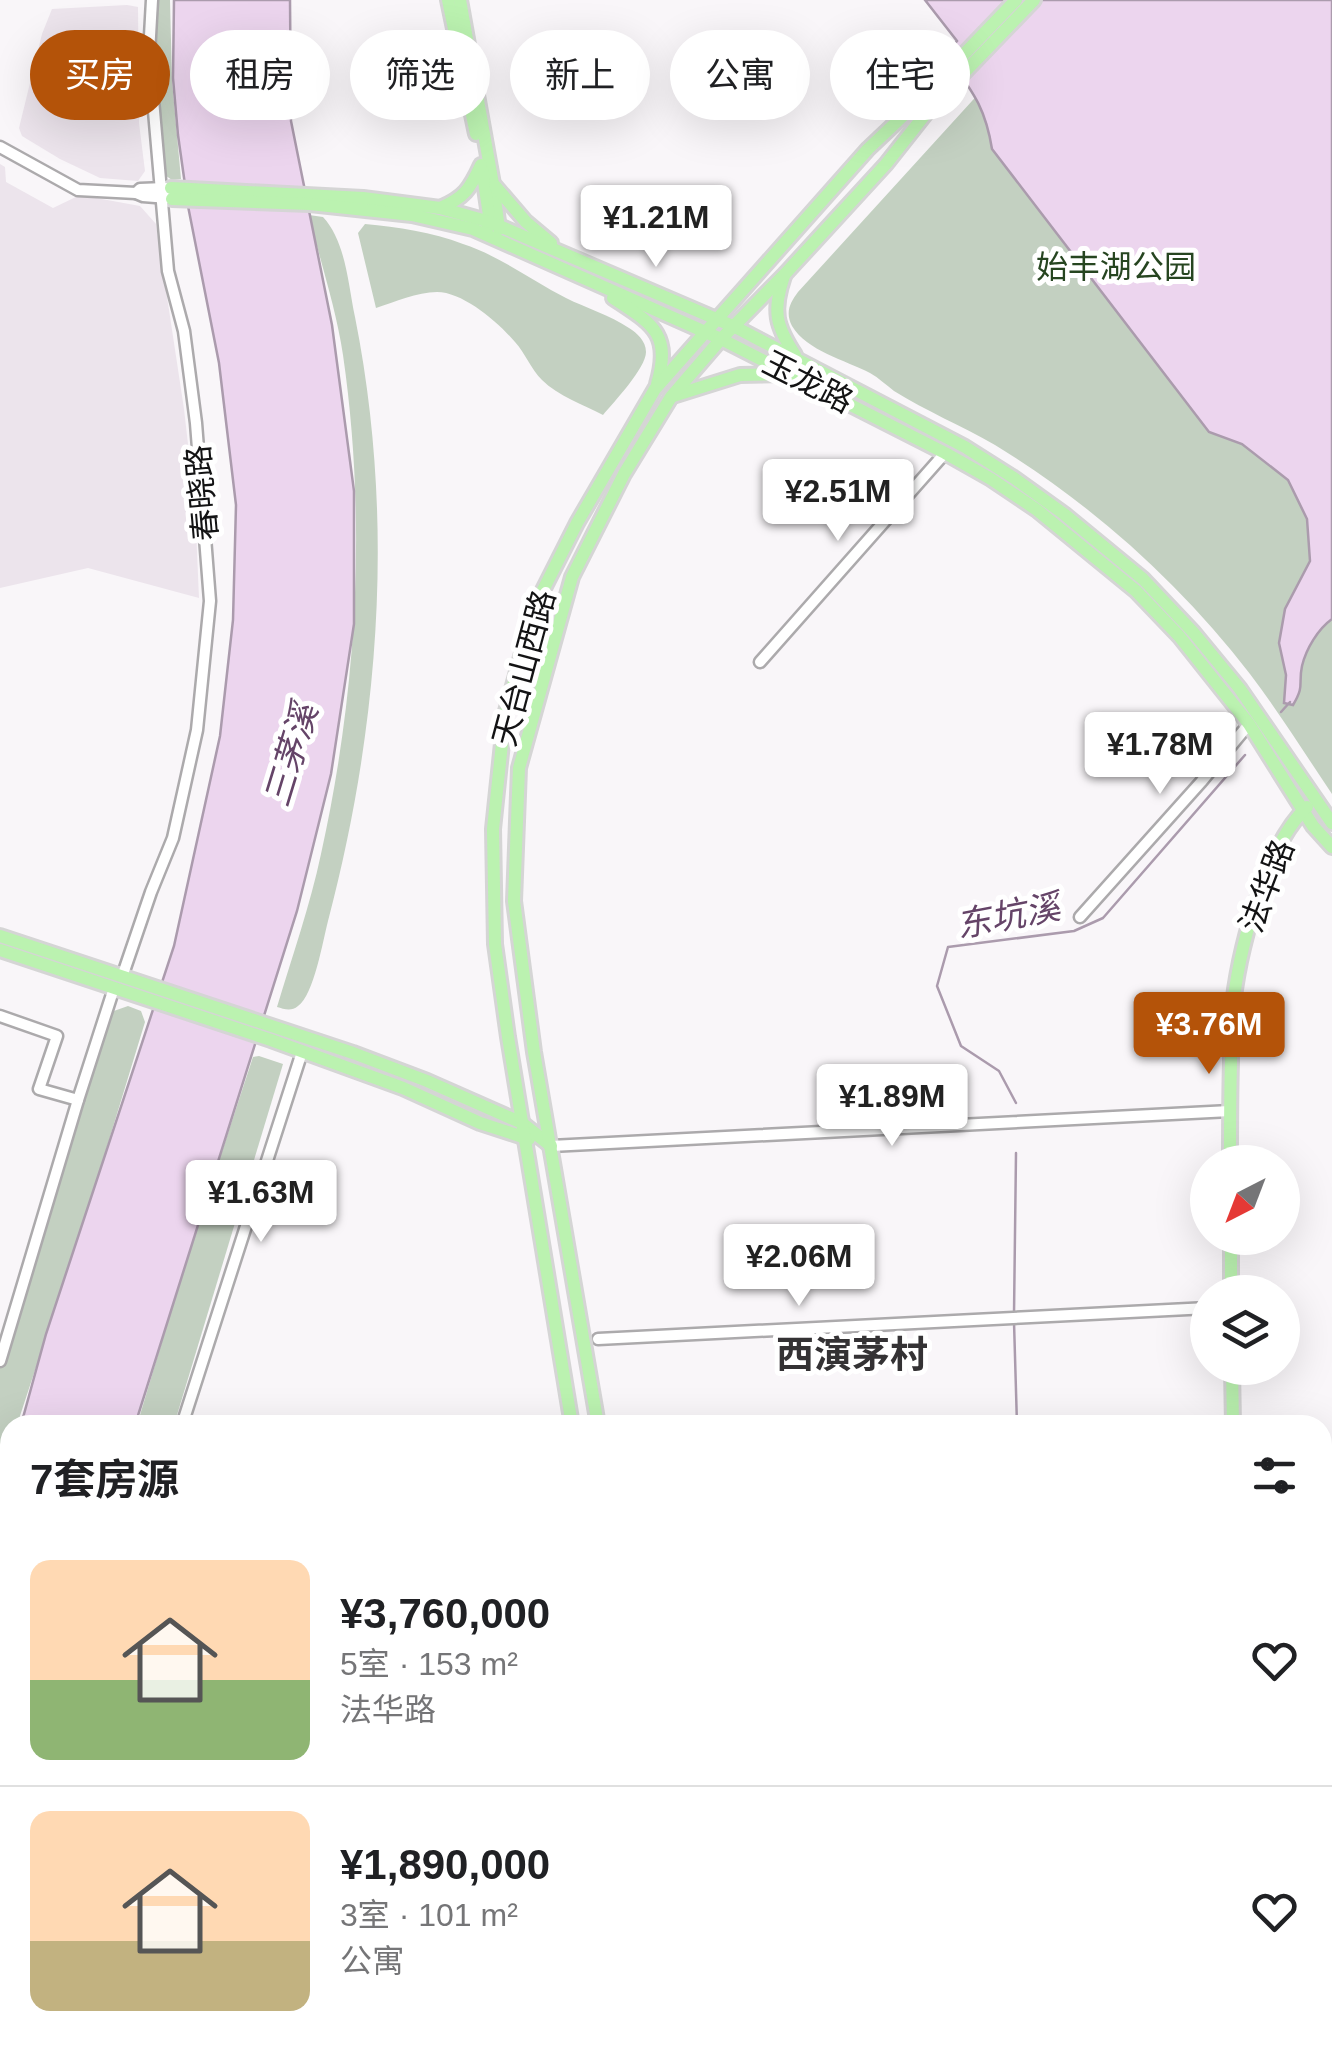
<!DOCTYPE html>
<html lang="zh">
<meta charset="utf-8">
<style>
:root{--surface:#fff;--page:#f2f2f2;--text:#202124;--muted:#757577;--line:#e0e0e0;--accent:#b45309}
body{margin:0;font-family:Arial,"Noto Sans SC",sans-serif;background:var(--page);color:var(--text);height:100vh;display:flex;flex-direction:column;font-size:38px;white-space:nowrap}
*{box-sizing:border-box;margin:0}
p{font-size:32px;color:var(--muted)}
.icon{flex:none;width:55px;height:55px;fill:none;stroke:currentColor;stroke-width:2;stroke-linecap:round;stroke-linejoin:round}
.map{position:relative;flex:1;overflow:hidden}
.sheet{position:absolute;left:0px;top:1415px;width:1332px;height:642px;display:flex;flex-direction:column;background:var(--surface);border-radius:30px 30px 0 0;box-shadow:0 10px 40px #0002}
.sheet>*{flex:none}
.hud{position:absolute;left:30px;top:30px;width:1272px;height:90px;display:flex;gap:20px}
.needle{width:65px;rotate:222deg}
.fabs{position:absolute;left:1190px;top:1145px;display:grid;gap:20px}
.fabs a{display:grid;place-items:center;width:110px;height:110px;border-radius:50%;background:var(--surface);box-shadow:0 10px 40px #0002;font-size:50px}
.price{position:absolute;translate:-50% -85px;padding:0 22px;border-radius:10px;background:#fff;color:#222;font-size:32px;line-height:65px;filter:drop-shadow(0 2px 5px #0008)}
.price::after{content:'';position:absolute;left:50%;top:60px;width:30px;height:22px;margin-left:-15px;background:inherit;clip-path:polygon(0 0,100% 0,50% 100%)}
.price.active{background:var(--accent);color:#fff}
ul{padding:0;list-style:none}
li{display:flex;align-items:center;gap:30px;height:250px;padding:0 30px}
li+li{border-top:2px solid var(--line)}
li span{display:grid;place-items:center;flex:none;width:280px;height:200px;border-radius:20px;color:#555}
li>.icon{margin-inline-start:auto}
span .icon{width:120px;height:120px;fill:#fffc;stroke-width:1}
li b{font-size:42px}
h2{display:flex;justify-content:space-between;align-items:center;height:120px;padding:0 30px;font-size:42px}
.tag{padding:0 35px;border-radius:45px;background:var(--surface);box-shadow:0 10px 40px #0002;font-size:35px;line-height:90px}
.tag.active{background:var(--accent);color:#fff}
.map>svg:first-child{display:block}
.built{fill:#ece4ec}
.green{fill:#c3d0c1}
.water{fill:#ecd5ee;stroke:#ab9bad;stroke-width:2.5}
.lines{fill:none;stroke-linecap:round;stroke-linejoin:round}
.stream{stroke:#ab9bad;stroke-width:2.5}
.minor-casing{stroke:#acaaac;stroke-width:15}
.major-casing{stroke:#d5d5d5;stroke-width:18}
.highway-casing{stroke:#d5d5d5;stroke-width:20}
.minor{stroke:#fff;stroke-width:10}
.major{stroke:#bbf2b0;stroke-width:12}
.highway{stroke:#8de97c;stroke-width:15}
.labels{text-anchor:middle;stroke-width:10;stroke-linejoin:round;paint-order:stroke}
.park-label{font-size:32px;fill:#264520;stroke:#fff}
.street-label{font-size:32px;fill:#131314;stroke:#fff}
.water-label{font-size:35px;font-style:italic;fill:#654468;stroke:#fff}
.quarter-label{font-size:38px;font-weight:bold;fill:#343234;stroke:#fff}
</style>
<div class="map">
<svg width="1332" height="2056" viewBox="0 0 1332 2056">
<rect width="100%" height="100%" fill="#f9f6f9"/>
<g class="built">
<path d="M127,5L138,7L139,123L145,171L138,181L100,178L60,159L22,136L19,128L42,34L52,9Z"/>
<path d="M0,164L5,167L6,182L53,208L80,195L140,206L156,224L184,409L195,506L199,598L88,568L0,588Z"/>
</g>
<g class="green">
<path d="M156,0H170L172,81L181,179L172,180L162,173L157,103Z"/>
<path d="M1064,0H1332V794C1305,754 1279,712 1250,674C1180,583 1093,505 995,445C962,426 926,411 894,391C886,385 879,378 870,373C845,360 807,351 792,326C785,312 790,303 798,292Z"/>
<path d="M309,215L323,217C346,242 348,284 355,317C395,518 380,723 328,921C323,940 314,995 298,1006C291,1012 284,1009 277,1007C292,957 310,906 321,854C357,691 367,521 343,355C336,308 320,261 309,215Z"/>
<path d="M365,224C398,227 432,232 463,244C500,256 532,281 566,298C586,308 610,315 629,328C637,333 646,341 646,352C646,368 614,402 603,415C584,405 558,396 542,380C531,369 525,353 515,342C498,322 463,292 437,292C417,292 395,302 376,308L358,233Z"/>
<path d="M128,1006L141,1011L145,1022L88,1209L17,1425H10V1445L0,1475V1357L111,1012Z"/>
<path d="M259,1056L283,1064L174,1425H137L187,1258L253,1057Z"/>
<path d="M10,1984V2048H13L11,2056H0V1986Z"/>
</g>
<g class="water">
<path d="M174,0H290L291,121L332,325L354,491V624L331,774L297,911L135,1425H21L46,1334L174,946L220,736L233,620L236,505L219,363L188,206L178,135L173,78Z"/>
<path d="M925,0H1332V619C1318,629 1306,649 1302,666C1298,685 1305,685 1293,705L1284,703L1286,675L1279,643L1285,609L1310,561L1307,519L1288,480L1242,444L1209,432L992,149C985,105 971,90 946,54L957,41Z"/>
<path d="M10,1467V1828L0,1860V1519Z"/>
</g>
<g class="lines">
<g class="stream">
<path d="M1281,712L1290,702"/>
<path d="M1016,1103L999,1071L961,1046L937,986L948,947L1074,931L1103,918L1245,755"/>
<path d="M1014,1314L1016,1153"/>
<path d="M1014,1322L1017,1425"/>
</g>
<defs>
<g id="minor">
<path d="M0,147L78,190L136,193"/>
<path d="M165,188L140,189L136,193L143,196L168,198"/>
<path d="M760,662L945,453"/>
<path d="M1080,917L1201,782L1249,724"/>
<path d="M122,977L151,892L173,838L197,730L210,601L196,423L184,331L168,271L149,54L152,0"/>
<path d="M0,1016L57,1036L39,1089L78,1100"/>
<path d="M551,1146L1230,1111"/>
<path d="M598,1339L1208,1308"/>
<path d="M0,1361L78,1100L114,988"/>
<path d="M182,1425L302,1052"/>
<path d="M1322,1592L1332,1593"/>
<path d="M0,1896L2,1888L10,1880"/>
<path d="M235,2048L245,2056"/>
<path d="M1009,2048V2056"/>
<path d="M892,2056H950"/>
<path d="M1098,2056V2048"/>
</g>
<g id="major">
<path d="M448,0L476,134"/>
<path d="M460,0L493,184L499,229"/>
<path d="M482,168L490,222L488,227"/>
<path d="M495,186L526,222L551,243"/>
<path d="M171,188L363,198L440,208L490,222L735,327L965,447L1014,478L1064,514L1143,579L1193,632L1240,689L1332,823"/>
<path d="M172,199L310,204L412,215L473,229L721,339L945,453L991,479L1037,510L1136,591L1179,636L1249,724L1313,826L1332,847"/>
<path d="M440,208C464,198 470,189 481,165"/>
<path d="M784,276C772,311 776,326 795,355"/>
<path d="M613,298C652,324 672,333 657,384"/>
<path d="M673,396L740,375L785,374"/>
<path d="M0,936L353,1053L427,1081L522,1123L551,1146"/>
<path d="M0,950L271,1040L403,1088L480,1123L529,1139"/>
<path d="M1230,1162C1230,1129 1230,1095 1231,1062C1231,1046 1230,1030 1232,1015C1237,957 1264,847 1307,807"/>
<path d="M1231,1238V1292"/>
<path d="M1232,1368L1233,1425"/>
<path d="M572,1425L508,1037L495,944L493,829L505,715L535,606L577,523L655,389L868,149L922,98L1016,0"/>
<path d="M598,1425L534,1052L514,901L519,768L572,577L624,474L671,397L721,339L785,274L886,164L931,107L1034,0"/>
<path d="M1322,1854L1332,1855"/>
<path d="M1322,1877L1332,1878"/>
<path d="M661,2048L662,2056"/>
<path d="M683,2048L684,2056"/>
<path d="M734,2056L740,2048"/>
<path d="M1235,2056V2048"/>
</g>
<path id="highway" d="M0,1932L10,1930"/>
</defs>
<use href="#minor" class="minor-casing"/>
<use href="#major" class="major-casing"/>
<use href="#highway" class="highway-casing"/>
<use href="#minor" class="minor"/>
<use href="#major" class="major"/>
<use href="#highway" class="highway"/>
</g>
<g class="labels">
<g class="park-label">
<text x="1116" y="278">始丰湖公园</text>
</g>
<g class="street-label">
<text transform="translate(808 382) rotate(27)" y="11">玉龙路</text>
<text transform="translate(202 493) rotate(-95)" y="11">春晓路</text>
<text transform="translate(524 668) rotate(-75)" y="11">天台山西路</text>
<text transform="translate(1267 886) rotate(-69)" y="11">法华路</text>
</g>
<g class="water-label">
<text transform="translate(291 755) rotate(-73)" y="12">三茅溪</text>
<text transform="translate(1008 916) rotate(-11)" y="12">东坑溪</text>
</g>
<g class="quarter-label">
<text x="852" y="1368">西演茅村</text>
</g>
</g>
</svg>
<div class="fabs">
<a><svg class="needle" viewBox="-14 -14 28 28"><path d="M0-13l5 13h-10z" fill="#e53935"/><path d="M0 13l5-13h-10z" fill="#757577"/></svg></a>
<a><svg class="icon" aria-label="layers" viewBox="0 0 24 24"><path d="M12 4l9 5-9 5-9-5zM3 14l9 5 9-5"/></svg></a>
</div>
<b class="price" style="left:656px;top:270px">¥1.21M</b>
<b class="price" style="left:838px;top:544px">¥2.51M</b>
<b class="price" style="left:1160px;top:797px">¥1.78M</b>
<b class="price active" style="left:1209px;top:1077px">¥3.76M</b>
<b class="price" style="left:892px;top:1149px">¥1.89M</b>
<b class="price" style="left:261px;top:1245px">¥1.63M</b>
<b class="price" style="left:799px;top:1309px">¥2.06M</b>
<div class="hud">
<a class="tag active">买房</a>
<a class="tag">租房</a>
<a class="tag">筛选</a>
<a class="tag">新上</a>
<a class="tag">公寓</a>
<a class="tag">住宅</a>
</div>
<section class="sheet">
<h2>7套房源<svg class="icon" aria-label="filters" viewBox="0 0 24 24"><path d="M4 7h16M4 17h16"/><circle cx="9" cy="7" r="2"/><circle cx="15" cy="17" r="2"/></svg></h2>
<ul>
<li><span style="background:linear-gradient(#ffd9b3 60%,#8fb573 0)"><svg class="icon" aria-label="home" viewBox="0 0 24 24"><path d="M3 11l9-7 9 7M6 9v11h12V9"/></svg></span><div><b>¥3,760,000</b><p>5室 · 153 m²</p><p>法华路</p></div><svg class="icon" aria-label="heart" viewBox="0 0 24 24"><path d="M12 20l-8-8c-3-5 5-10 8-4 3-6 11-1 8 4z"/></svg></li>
<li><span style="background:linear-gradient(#ffd9b3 65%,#c2b280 0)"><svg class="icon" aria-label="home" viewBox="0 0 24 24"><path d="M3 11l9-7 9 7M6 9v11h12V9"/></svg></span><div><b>¥1,890,000</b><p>3室 · 101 m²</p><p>公寓</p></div><svg class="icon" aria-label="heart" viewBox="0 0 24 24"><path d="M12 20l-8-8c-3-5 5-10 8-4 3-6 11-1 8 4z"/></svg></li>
</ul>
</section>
</div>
